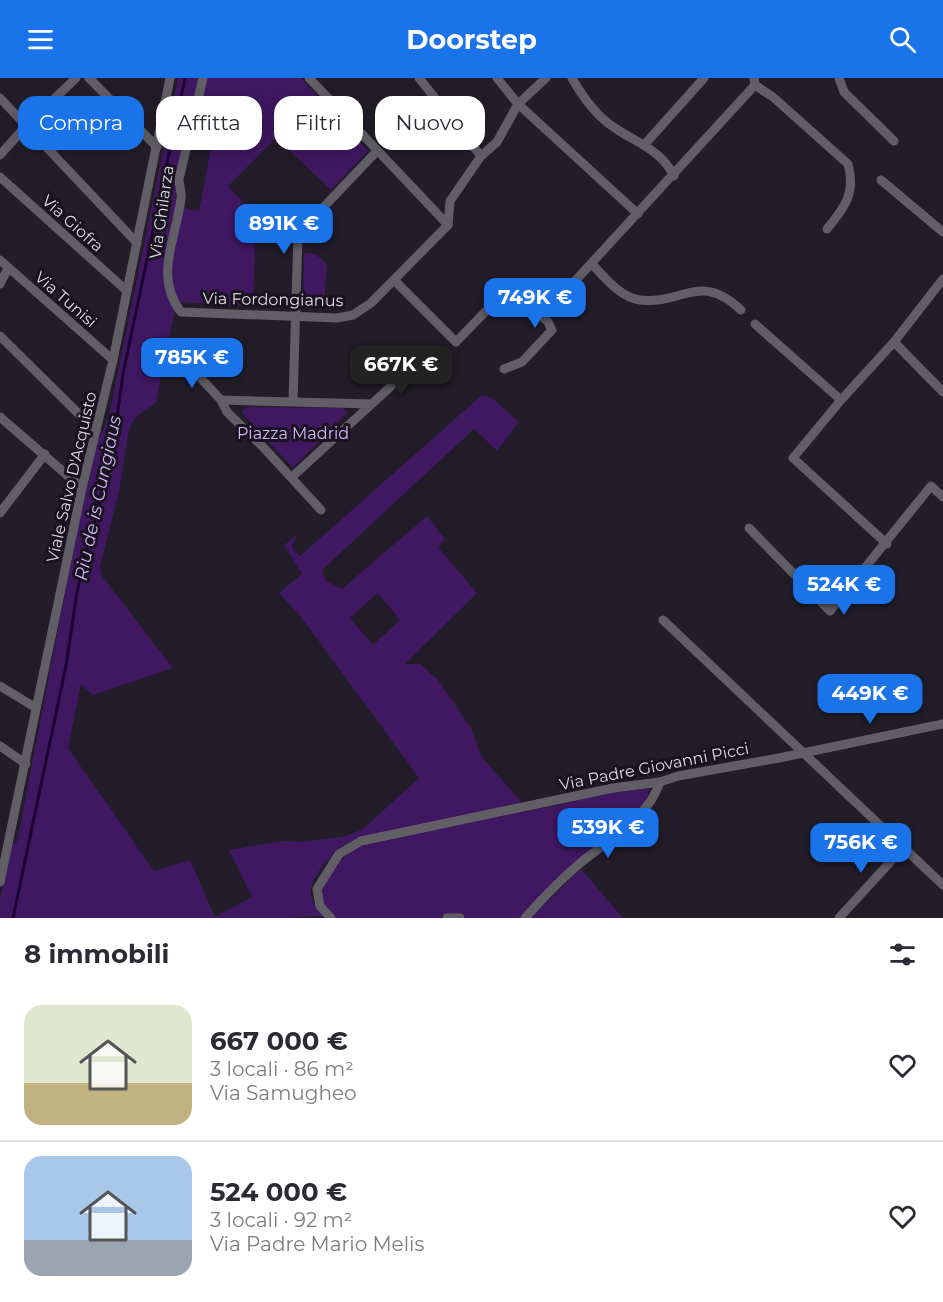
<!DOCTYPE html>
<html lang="it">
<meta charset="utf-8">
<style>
:root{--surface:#fff;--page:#f7f7f7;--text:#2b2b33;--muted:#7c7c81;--line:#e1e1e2;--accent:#1a73e8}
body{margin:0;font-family:Montserrat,sans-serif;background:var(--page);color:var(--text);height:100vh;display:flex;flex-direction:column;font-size:22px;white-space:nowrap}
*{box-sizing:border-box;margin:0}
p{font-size:20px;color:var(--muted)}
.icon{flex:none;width:33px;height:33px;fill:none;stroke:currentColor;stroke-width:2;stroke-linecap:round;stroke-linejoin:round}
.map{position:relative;height:840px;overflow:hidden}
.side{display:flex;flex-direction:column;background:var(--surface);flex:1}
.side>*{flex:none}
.top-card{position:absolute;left:18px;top:18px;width:600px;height:54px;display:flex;gap:12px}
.price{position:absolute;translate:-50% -51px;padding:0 14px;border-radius:12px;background:var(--accent);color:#fff;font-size:20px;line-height:39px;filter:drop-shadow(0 2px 3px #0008)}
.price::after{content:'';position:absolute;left:50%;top:36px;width:18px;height:14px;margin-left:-9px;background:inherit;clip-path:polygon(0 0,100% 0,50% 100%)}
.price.current{background:#222;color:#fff}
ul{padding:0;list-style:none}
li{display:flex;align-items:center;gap:18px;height:150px;padding:0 24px}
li+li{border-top:2px solid var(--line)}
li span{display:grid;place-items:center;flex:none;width:168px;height:120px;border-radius:18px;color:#555}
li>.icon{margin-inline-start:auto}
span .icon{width:72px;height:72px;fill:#fffc;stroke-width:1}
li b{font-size:26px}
h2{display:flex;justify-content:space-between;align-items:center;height:72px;padding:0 24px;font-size:26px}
.pill{padding:0 21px;border-radius:18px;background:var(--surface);box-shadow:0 3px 15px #0003;font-size:21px;line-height:54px}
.pill.current{background:var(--accent);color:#fff}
header{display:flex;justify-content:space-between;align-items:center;height:78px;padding:0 24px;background:var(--accent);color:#fff;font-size:27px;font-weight:700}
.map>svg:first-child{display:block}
.green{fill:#3f1861;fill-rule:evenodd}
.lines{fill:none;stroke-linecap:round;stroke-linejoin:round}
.stream{stroke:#1c0034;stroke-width:3}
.minor{stroke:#615f65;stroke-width:9}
.labels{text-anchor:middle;stroke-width:6;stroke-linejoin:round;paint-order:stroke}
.street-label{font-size:16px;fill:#dedae3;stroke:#191320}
.park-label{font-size:16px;fill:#d3b6f8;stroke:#191320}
.water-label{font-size:18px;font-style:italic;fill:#cdb1f2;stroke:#191320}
</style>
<header><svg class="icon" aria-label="menu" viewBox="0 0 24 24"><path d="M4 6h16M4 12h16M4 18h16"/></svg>Doorstep<svg class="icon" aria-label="search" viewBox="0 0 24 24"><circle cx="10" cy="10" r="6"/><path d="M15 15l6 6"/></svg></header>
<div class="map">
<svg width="943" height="840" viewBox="0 0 943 840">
<rect width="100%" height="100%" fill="#221d29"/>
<g class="green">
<path d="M178,0H301L368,73L331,112L276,60L228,108L256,139L253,228L180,224L175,230L156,325L136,339L129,351L119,414L100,489L102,498L173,590L93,617L81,606L68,670L154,793L190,782L215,839L252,819L229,772L283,763L303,764L346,758L363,751L419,700L301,539L279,515L302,496L284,467L298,456L292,467L293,472L300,478L482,317L492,320L519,344L497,373L474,351L322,492L326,503L342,511L427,438L445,461L438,469L477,515L405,586H420L438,602L471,650L481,678L522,725L347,765C334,774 309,798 311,816C312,827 320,833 327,840L316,838L292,840H0V821L12,766L17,764L84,416L97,365L109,338ZM184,64L211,70L199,133L185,130L175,122ZM378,515L400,542L373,567L350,540Z"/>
<path d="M304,175L315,176L327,186L324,230H303Z"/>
<path d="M249,329L343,330L347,335L293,390L243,336V331Z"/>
<path d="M634,708L649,710L646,726L523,840H466L460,836L440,840H335C330,834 323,828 322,820C319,802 346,775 360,766L558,727Z"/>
<path d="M581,791L623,840H530Z"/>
</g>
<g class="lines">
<path class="stream" d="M13,840L66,588L77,514L112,374L123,296L185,0"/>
<g class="minor">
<path d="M89,0L157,69"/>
<path d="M203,0L179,101C179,107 182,114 181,120C177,159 153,198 181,234L337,240L353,237L371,225L448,147L450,123L481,78L497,64L518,26L546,0"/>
<path d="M309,0L448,147"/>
<path d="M419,0L481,78"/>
<path d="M497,0L518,26L638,136"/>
<path d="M572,0C581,16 596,37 612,48C634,64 661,71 674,98"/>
<path d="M754,0L755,7L773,19L848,86C856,115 845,129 827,151"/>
<path d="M839,0L844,14L894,63"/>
<path d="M0,20L137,165"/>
<path d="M645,66L704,0"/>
<path d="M0,77L26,48L76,0"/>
<path d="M0,99L127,213"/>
<path d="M881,102L943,154"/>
<path d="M0,182L113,282"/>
<path d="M592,186C604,199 621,220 640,222C683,227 700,193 741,232"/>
<path d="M394,202L456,264L510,208L548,244L552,252L522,284L504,291"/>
<path d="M0,206L8,190"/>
<path d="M542,239L755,7"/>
<path d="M755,246L841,322L793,380L887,466"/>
<path d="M0,258L96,353"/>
<path d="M894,264L943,314"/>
<path d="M168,292L194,293L221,322L227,334L263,369L321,432"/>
<path d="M221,322L371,326"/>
<path d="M841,322L894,264L943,201"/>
<path d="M293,323L298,156L377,73"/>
<path d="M0,339L82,410"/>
<path d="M292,399L412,289"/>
<path d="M0,435L45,376"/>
<path d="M749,450L830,533L931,408L943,419"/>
<path d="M663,542L943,807"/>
<path d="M0,608L36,630"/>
<path d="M0,668L26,686"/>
<path d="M0,804L82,410L113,282L170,0"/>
<path d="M331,840L320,828L317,811L339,776L361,763L613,710L660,704L678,698L779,680L943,646"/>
<path d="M447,840H460"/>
<path d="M525,840C543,820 563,799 584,782C612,759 648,740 660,704"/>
<path d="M839,840L903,770"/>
</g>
</g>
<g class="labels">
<g class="street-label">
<text transform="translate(161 134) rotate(-82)" y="6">Via Ghilarza</text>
<text transform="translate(73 145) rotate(42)" y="6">Via Giofra</text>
<text transform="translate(66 221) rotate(41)" y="6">Via Tunisi</text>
<text transform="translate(273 221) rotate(1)" y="6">Via Fordongianus</text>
<text transform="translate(71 399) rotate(-77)" y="6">Viale Salvo D'Acquisto</text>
<text transform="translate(654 688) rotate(-11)" y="6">Via Padre Giovanni Picci</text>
</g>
<g class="park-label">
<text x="293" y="361">Piazza Madrid</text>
</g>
<g class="water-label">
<text transform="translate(98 420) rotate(-78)" y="6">Riu de is Cungiaus</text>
</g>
</g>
</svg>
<b class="price" style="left:284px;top:177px">891K €</b>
<b class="price" style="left:535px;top:251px">749K €</b>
<b class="price" style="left:192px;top:311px">785K €</b>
<b class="price current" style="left:401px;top:318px">667K €</b>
<b class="price" style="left:844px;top:538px">524K €</b>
<b class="price" style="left:870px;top:647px">449K €</b>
<b class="price" style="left:608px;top:781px">539K €</b>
<b class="price" style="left:861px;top:796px">756K €</b>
<div class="top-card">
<a class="pill current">Compra</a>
<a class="pill">Affitta</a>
<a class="pill">Filtri</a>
<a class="pill">Nuovo</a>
</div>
</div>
<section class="side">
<h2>8 immobili<svg class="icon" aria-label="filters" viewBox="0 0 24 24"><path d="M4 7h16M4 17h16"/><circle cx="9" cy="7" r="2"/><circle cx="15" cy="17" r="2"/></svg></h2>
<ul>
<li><span style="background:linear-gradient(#dfe7d0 65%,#c2b280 0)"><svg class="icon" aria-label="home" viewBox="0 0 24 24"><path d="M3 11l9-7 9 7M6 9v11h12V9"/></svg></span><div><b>667 000 €</b><p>3 locali · 86 m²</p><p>Via Samugheo</p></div><svg class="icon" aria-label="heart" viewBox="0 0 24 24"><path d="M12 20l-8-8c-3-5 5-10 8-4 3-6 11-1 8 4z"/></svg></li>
<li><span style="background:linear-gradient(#a9c7e8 70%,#9aa5b1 0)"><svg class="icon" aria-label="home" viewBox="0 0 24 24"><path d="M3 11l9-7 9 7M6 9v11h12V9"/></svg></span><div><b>524 000 €</b><p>3 locali · 92 m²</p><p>Via Padre Mario Melis</p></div><svg class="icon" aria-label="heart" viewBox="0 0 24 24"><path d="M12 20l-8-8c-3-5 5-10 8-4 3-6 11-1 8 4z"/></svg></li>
</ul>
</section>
